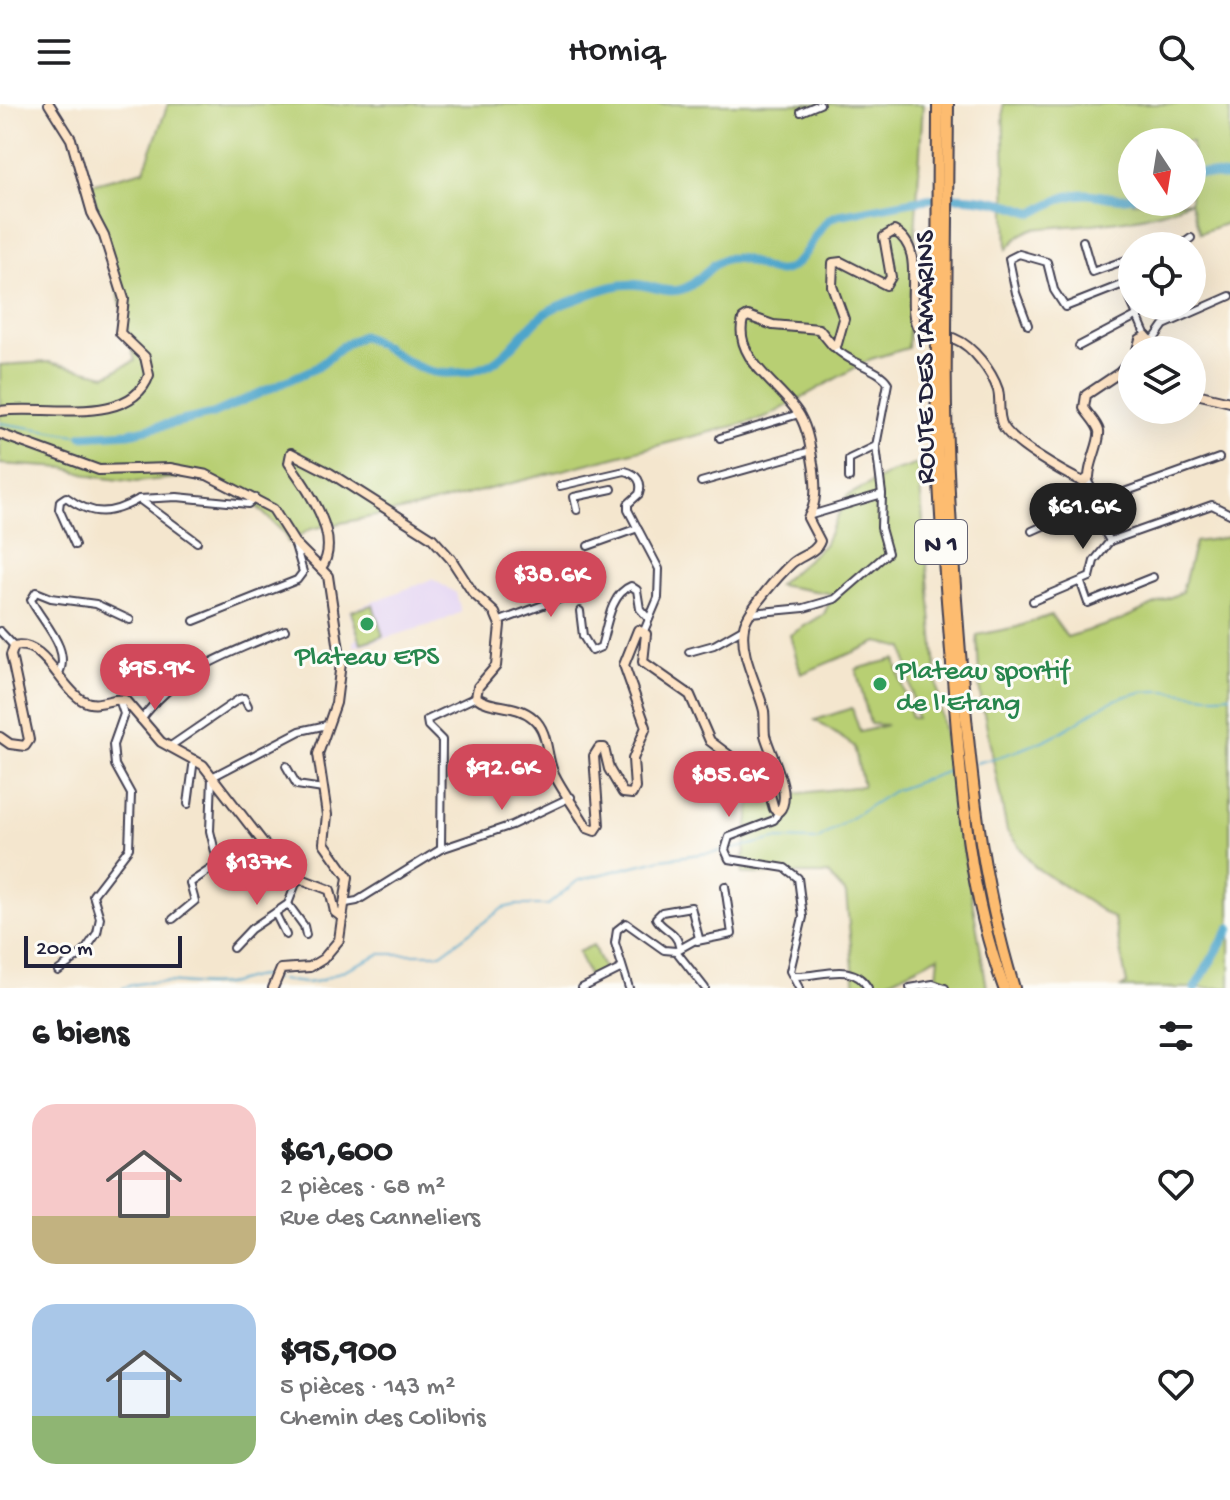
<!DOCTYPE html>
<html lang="fr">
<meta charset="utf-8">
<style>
:root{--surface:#fff;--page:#f2f2f2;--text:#202124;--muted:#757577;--accent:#d1495b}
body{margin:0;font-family:"Gochi Hand",sans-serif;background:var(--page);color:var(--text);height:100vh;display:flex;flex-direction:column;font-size:30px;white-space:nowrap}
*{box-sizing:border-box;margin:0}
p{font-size:26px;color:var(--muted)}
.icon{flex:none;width:44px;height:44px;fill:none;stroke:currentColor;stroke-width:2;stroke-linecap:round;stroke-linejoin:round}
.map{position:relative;height:884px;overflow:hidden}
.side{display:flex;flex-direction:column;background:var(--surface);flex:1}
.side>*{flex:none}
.needle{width:52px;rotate:168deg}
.buttons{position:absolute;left:1118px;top:24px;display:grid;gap:16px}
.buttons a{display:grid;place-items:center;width:88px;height:88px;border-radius:50%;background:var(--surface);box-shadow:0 8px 32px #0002;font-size:40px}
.scale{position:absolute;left:24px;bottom:20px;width:158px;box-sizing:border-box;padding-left:8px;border:4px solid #22223b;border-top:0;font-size:22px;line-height:28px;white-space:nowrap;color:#22223b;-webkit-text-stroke:6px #fdfcf7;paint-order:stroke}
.price{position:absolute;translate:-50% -68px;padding:0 18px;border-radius:28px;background:var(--accent);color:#fff;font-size:26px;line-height:52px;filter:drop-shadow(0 2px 4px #0008)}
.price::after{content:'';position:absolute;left:50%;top:48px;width:24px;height:18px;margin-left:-12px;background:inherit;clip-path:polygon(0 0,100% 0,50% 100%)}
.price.active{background:#222;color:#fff}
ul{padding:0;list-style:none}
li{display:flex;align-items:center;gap:24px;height:200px;padding:0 32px}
li span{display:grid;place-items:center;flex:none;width:224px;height:160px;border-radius:24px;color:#555}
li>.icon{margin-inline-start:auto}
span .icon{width:96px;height:96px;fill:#fffc;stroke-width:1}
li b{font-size:34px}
h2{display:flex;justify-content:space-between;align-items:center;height:96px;padding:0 32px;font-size:34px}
header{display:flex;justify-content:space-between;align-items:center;height:104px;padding:0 32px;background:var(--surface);font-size:36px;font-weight:600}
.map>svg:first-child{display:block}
.built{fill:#e3d3f3}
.green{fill:#b8cf73;stroke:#6d7857;stroke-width:2}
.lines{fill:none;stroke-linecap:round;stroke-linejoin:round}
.stream{stroke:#4ea5cb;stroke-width:2}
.river{stroke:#4ea5cb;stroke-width:9}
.street-casing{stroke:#423f51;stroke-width:10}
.secondary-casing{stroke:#423f51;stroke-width:12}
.highway-casing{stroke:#423f51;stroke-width:14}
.street{stroke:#fff;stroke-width:6}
.secondary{stroke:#fee4c6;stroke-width:8}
.highway{stroke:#fdbc70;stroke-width:10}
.highway-bridge-casing{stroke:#423f51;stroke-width:14;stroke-linecap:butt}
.highway-bridge{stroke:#fdbc70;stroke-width:10}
.leisure-dot{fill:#2e9e5b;stroke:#fdfcf7;stroke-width:3}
.labels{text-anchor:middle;stroke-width:6;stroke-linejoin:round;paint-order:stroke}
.shield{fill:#fdfcf7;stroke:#646373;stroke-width:2}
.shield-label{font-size:26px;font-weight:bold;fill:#22223b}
.street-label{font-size:28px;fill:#22223b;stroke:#fdfcf7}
.leisure-label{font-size:28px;fill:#27864d;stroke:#fdfcf7}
</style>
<header><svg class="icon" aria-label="menu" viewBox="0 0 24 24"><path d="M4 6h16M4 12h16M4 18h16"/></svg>Homiq<svg class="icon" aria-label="search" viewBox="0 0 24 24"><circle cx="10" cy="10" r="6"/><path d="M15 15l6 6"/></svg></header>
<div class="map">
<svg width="1230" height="884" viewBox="0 0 1230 884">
<rect width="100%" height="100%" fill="#fdfcf7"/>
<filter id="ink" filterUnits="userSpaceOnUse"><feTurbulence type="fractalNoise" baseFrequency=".0125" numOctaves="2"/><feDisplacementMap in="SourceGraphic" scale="16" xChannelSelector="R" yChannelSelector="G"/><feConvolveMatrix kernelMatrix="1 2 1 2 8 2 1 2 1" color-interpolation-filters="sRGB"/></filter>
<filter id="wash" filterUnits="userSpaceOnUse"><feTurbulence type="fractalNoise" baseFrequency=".006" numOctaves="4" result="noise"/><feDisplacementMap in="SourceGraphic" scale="32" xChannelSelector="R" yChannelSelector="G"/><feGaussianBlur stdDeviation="1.8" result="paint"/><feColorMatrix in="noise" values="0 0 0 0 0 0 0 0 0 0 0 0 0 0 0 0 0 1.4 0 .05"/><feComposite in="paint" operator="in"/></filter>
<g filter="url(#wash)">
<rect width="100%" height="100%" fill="#f4e6ce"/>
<path class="built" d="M432,475L456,489L461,508L440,518L354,543L353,538L358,534L349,507Z"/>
<g class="green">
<path d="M168,0H923L908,244L871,255L765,314L415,404L311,425L288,438L285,430L252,398L197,372L136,378L95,373L65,364L0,360V261L49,258L106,271L135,257L91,80L144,66Z"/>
<path d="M1003,0H1230V118L1200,129L1190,98L1192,38H1132V98H1189C1140,120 1085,120 1032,125L1020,131L1007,145Z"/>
<path d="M918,360L939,600L987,884H936L939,852L875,884H855L846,790L828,770H742L751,695L863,682L854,642L815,616L852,604L860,628L887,621L870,620L856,565L895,555L911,614H916L904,544L878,538L801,570L790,531L824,510L833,490L778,481L824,441L847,392L890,369Z"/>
<path d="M1230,433V884H1121L1127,880L1114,815L1035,763L1007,727L980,589L977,531L1017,523L1051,511L1067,533L1116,518L1182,488L1195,438Z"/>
<path d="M373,501L383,532L361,539L351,507Z"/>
<path d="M593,841L605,869L590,876L578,848Z"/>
</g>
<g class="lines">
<g class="stream">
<path d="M0,319L82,332"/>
<path d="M976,659C1003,652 1032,643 1057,630C1088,614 1100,597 1138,589C1169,582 1200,596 1230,591"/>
<path d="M729,746L775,735L817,736L893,687L954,665"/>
<path d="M281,876L305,879L320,877L380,850H441L503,804L516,801H548L577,777L598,771L662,755L723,747"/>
<path d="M123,884C154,871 193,884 225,880C244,878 256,867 275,875"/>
</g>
<g class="river">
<path d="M1192,68L1230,73"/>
<path d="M82,332L129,329L213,310L318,263L344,241L362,232C389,242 414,269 444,269C504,271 506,241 544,210C554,202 570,198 582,193C601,185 621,178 641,181C656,183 668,190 683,185C703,178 711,154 733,154C751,153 766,172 785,166C811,157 813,119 838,111C914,99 958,79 1033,109C1051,100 1066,89 1087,90C1104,91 1115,97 1132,93"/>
<path d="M1195,884L1230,824"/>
</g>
</g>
</g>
<g filter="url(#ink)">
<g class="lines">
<defs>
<g id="street">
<path d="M801,8L820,0"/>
<path d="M1083,137L1092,168L1132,154"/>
<path d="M1180,142L1191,134"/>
<path d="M1192,179L1197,176"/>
<path d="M1133,202L1146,232"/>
<path d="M1028,221L1016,189L1009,155L1019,150L1047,158L1054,186L1065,203L1126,179L1132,200"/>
<path d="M1150,241L1164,221L1230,192"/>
<path d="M1079,242L1155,202"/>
<path d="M720,334L799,310"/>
<path d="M849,374V355L876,342"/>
<path d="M701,378L811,347"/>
<path d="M560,382L625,367C637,370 643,378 639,390L628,400V406L659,465L658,494L644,527"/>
<path d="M577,406L574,393L612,385"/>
<path d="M811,411L882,390"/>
<path d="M1032,427L1099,397L1219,354"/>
<path d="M1110,437L1212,401L1230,410"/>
<path d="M197,438L139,395L177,393L248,400L255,394"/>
<path d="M75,441L59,405L60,397L66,393C93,413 111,411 139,395"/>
<path d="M588,442L638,424"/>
<path d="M1081,479L1088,499L1153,473"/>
<path d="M1033,497L1090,473L1094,457L1110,437L1097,415L1099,397L1087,376"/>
<path d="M580,507L583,532L592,547L601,543C607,523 610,490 631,482L637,486L640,505L648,514"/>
<path d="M751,509L804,504L835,495L888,449L881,424L882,390L876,342L888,279C878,263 849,260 833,242"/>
<path d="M194,517L297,476L303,468L295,441"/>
<path d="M500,517L592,483"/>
<path d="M0,527L14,542"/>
<path d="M689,548L714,541L744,524"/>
<path d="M58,571C73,546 42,518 31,496L36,488L51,494L96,500L130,516"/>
<path d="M141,616C177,566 230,549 285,526"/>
<path d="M169,643L239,595L244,594L248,602"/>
<path d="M286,662L297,681L323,685"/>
<path d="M188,700L194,655"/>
<path d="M779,707L774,716L729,733L725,746L729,755L785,764L798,774L803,813L790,867L799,884"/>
<path d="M441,745L512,721L571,693"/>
<path d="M346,799L357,797L441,745L442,636L428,622L427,616L476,593"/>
<path d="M288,800L304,822L306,831"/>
<path d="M275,809L286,831"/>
<path d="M173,815L195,797L190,779L218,760L210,727L212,673L300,627L327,621"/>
<path d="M697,837L732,830L725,782"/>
<path d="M233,844L251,825L288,800L298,774"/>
<path d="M676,847L699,834L691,803L662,808L656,814C662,826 677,827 679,842"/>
<path d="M58,867L84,848L97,829L100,814L93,791L129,744L131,690L115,661L113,641L124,610L119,595"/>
<path d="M795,872C821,873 852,856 868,884"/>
<path d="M582,884L622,864"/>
<path d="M629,884L615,839L617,826L626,819L664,846L676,847L705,884"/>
<path d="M910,884L933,880L945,884"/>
</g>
<g id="secondary">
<path d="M1146,232L1150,236L1148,246"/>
<path d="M1137,246L1140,235L1146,232"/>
<path d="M1192,289L1230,298"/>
<path d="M0,307C41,300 131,324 149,271L145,253L120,229L124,195L104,132L92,109L71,35L49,0"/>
<path d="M0,330L99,366L170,364L207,371L273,405L294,438L328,472L341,559L336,599L318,650L327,711L324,739L348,773L339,836L323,855L310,863L281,865L273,884"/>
<path d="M321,464C343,434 307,384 289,359L291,349L330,369L432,434L451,455L473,489L495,509L500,521L496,562L478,583L476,593C491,605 516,599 533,614C548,627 546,648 552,665C557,680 578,707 587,724L595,727L599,721L594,652L599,644H604L609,665L623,689L632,690L635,684L633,655L646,623L624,561L638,526L646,530L643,558L690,591L710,637L767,680L774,705L779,707C794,692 770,650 765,631C764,623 765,615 764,607C758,581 739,551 744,523C746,508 780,470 792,459C801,451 816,449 820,437L808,414C817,399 816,383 814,366C811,348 809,328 800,312C784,283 732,256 743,215L748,212L773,221L819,225L833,242L837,240L844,215L832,182L833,159L841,158L886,181L891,173L884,133L894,127C929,146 902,200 919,226C931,230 944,230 955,235C973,242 992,268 998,286C1001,298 997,311 1003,322C1013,340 1064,369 1083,378L1089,373C1089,359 1101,337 1099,327C1097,319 1088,311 1084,304L1086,291L1119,269L1132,255"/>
<path d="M0,633L10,640L25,642L29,636L11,551L14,542C44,535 60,583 82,596C98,605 110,593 125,596L161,638L203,661L279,759L291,771L330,786L335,808L343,814"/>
</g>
<g id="highway">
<path d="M937,228L938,0"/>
<path d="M946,228L948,0"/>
<path d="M937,238C934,342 943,445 951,548C960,661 964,777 1004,884"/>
<path d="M946,239C944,343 952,445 960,549C970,663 980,774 1014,884"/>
</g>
</defs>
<use href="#street" class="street-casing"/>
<use href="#secondary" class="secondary-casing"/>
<use href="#highway" class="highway-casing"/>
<use href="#street" class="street"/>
<use href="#secondary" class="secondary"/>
<use href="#highway" class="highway"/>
<defs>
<g id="highway-bridge">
<path d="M937,238V228"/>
<path d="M946,239V228"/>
</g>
</defs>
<use href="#highway-bridge" class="highway-bridge-casing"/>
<use href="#highway-bridge" class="highway-bridge"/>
</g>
</g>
<g class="leisure-dot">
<circle cx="367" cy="520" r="8"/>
<circle cx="880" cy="580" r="8"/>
</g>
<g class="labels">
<rect class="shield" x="915" y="416" width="52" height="44" rx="6"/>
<g class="shield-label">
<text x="941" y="447">N 1</text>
</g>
<g class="street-label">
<text transform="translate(923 253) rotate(-90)" y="10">ROUTE DES TAMARINS</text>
</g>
<g class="leisure-label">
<text x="367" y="560">Plateau EPS</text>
<text x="896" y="574" text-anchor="start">Plateau sportif<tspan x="896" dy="32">de l'Etang</tspan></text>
</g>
</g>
</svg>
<div class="buttons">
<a><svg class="needle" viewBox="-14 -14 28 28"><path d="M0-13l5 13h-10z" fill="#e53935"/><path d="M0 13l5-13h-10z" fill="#757577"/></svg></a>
<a><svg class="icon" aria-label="locate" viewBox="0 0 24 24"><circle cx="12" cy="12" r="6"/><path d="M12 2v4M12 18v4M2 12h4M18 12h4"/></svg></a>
<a><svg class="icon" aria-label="layers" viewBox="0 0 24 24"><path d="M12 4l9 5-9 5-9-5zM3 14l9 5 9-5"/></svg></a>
</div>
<div class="scale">200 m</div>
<b class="price active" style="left:1083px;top:447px">$61.6K</b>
<b class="price" style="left:551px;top:515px">$38.6K</b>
<b class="price" style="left:155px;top:608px">$95.9K</b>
<b class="price" style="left:502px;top:708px">$92.6K</b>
<b class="price" style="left:729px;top:715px">$85.6K</b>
<b class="price" style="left:257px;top:803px">$137K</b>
</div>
<section class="side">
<h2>6 biens<svg class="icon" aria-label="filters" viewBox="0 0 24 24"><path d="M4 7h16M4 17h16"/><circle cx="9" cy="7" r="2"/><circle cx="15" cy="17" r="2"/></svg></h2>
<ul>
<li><span style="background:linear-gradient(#f6c9c9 70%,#c2b280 0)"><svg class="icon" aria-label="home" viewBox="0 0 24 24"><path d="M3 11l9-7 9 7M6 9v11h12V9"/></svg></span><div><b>$61,600</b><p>2 pièces · 68 m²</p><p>Rue des Canneliers</p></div><svg class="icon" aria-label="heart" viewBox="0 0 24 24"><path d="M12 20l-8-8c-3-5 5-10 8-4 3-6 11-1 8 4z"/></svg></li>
<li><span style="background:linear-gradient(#a9c7e8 70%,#8fb573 0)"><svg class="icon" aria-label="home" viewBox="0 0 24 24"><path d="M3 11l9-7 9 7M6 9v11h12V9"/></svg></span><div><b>$95,900</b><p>5 pièces · 143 m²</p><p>Chemin des Colibris</p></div><svg class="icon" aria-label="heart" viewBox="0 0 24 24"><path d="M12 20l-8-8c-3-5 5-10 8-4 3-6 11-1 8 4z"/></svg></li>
</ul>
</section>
